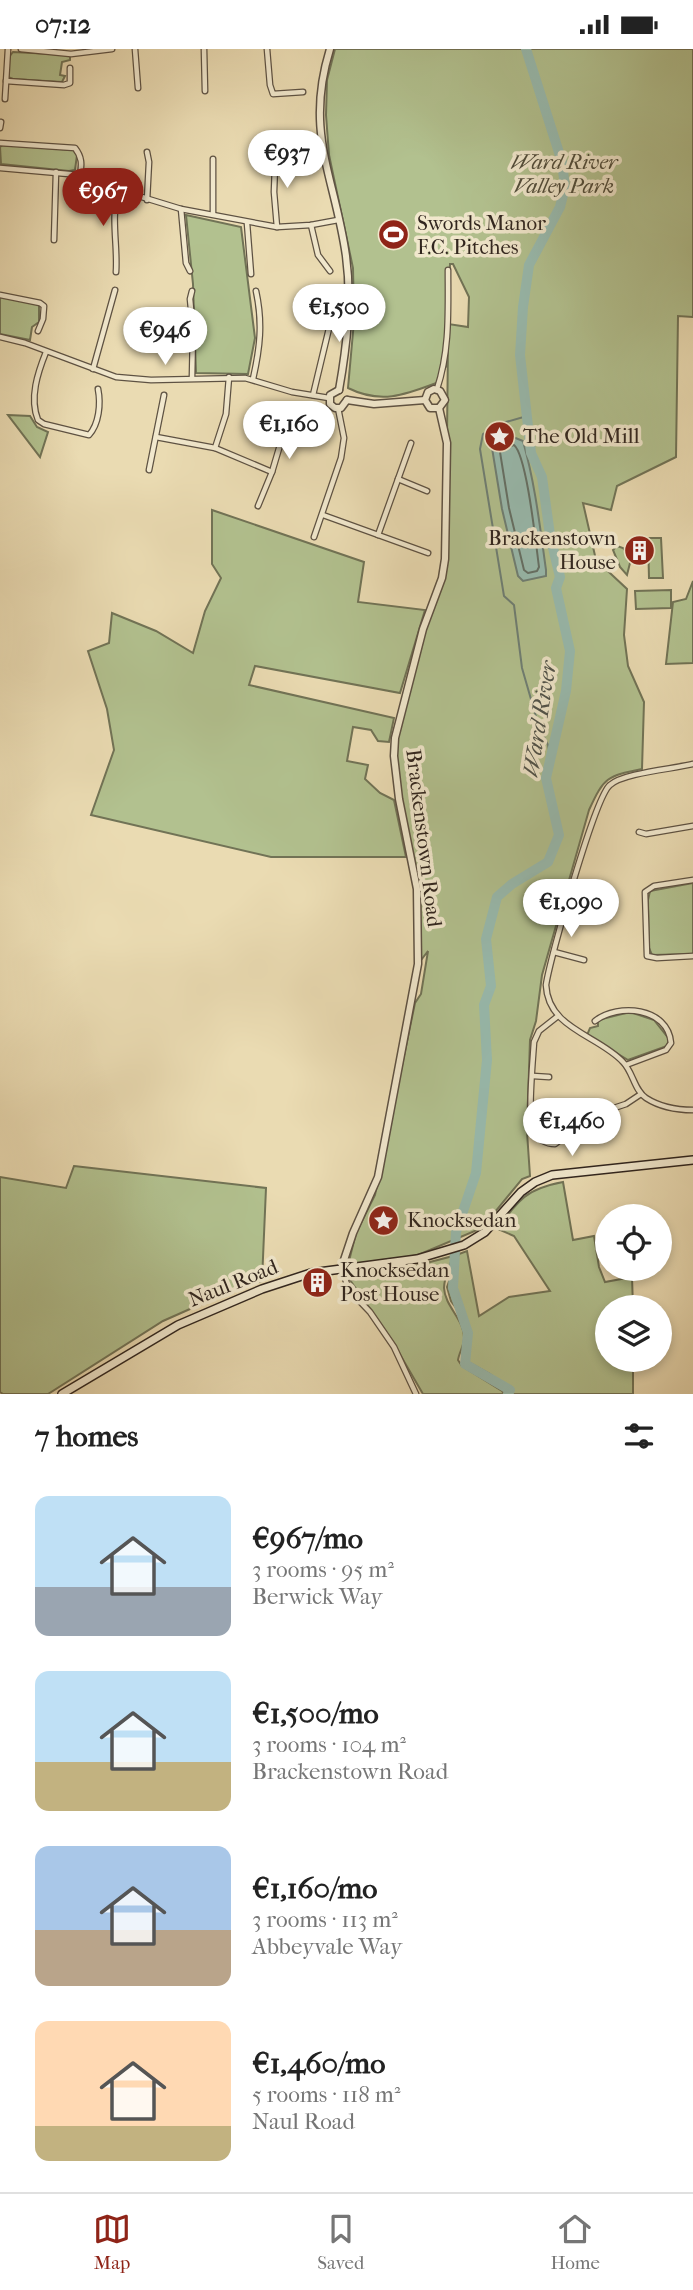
<!DOCTYPE html>
<meta charset="utf-8">
<style>
:root{--surface:#fff;--page:#f2f2f2;--text:#222;--muted:#767676;--line:#e0e0e0;--accent:#8f2418}
body{margin:0;font-family:"IM FELL French Canon",serif;background:var(--page);color:var(--text);height:100vh;display:flex;flex-direction:column;font-size:26px;white-space:nowrap}
*{box-sizing:border-box;margin:0}
p{font-size:23px;color:var(--muted)}
.icon{flex:none;width:38px;height:38px;fill:none;stroke:currentColor;stroke-width:2;stroke-linecap:round;stroke-linejoin:round}
.map{position:relative;height:1345px;overflow:hidden}
.side{display:flex;flex-direction:column;background:var(--surface);flex:1}
.side>*{flex:none}
.controls{position:absolute;left:595px;top:1155px;display:grid;gap:14px}
.controls a{display:grid;place-items:center;width:77px;height:77px;border-radius:50%;background:var(--surface);box-shadow:0 4px 10px #0003;font-size:35px}
.price{position:absolute;translate:-50% -60px;padding:0 16px;border-radius:24px;background:#fff;color:#222;font-size:23px;line-height:46px;filter:drop-shadow(0 2px 4px #0008)}
.price::after{content:'';position:absolute;left:50%;top:42px;width:21px;height:16px;margin-left:-10px;background:inherit;clip-path:polygon(0 0,100% 0,50% 100%)}
.price.selected{background:var(--accent);color:#fff}
ul{padding:0;list-style:none}
li{display:flex;align-items:center;gap:21px;height:175px;padding:0 35px}
li span{display:grid;place-items:center;flex:none;width:196px;height:140px;border-radius:14px;color:#555}
li>.icon{margin-inline-start:auto}
span .icon{width:84px;height:84px;fill:#fffc;stroke-width:1}
li b{font-size:30px}
h2{display:flex;justify-content:space-between;align-items:center;height:84px;padding:0 35px;font-size:30px}
.status{display:flex;justify-content:space-between;align-items:center;height:49px;padding:0 35px;background:var(--surface);direction:ltr}
.status svg{height:19px;fill:currentColor}
.dock{display:flex;justify-content:space-around;align-items:center;height:98px;border-top:2px solid var(--line);background:var(--surface);font-size:19px;color:var(--muted)}
.dock a{display:grid;justify-items:center;gap:4px}
.dock .selected{color:var(--accent)}
.map>svg:first-child{display:block}
.green{fill:#b2c18f;stroke:#717356;stroke-width:2;fill-rule:evenodd}
.water{fill:#98bbaf;stroke:#6e7f75;stroke-width:2}
.lines{fill:none;stroke-linecap:round;stroke-linejoin:round}
.shore{stroke:#647066;stroke-width:2}
.stream{stroke:#6e7f75;stroke-width:2}
.river{stroke:#98bbaf;stroke-width:10}
.minor-casing{stroke:#5e5243;stroke-width:7}
.tertiary-casing{stroke:#5e5243;stroke-width:9}
.secondary-casing{stroke:#30251e;stroke-width:10}
.minor{stroke:#f1e8cd;stroke-width:4.5}
.tertiary{stroke:#f1e8cd;stroke-width:6}
.secondary{stroke:#f1e8cd;stroke-width:7}
.labels{text-anchor:middle;stroke-width:7;stroke-linejoin:round;paint-order:stroke}
.park-label{font-size:21px;font-style:italic;fill:#504c3a;stroke:#f1e8cd}
.poi-label{font-size:21px;fill:#30251e;stroke:#f1e8cd;text-anchor:start}
.street-label{font-size:21px;fill:#30251e;stroke:#f1e8cd}
.water-label{font-size:23px;font-style:italic;fill:#4f524a;stroke:#f1e8cd}
</style>
<div class="status"><b>07:12</b><svg viewBox="0 0 49 12"><path d="M0 12V9h3v3zM5 12V6h3v6zM10 12V3h3v9zM15 12V0h3v12zM26 1h20v11H26zM47 4h2v5h-2z"/></svg></div>
<div class="map">
<svg width="693" height="1345" viewBox="0 0 693 1345">
<rect width="100%" height="100%" fill="#eadbb2"/>
<filter id="stains"><feTurbulence type="fractalNoise" baseFrequency=".00286" numOctaves="4"/><feColorMatrix values="0 0 0 0 .2 0 0 0 0 .09 0 0 0 0 .02 0 0 0 .5 -.17"/></filter>
<radialGradient id="worn" r=".72"><stop offset=".6" stop-color="#630" stop-opacity="0"/><stop offset="1" stop-color="#630" stop-opacity=".3"/></radialGradient>
<g class="green">
<path d="M335,0H693V268L678,267L676,408L617,437L611,461L583,454L596,511L627,540L624,586L628,617L644,653L642,720C607,727 604,728 589,761L542,926L536,972L530,991L527,1083L530,1127L522,1130L482,1179L418,1206L341,1220L349,1212L356,1184L375,1146L415,954L421,945L428,902L418,915L417,844L394,707L411,621L442,529L446,482L448,293L446,317L439,333C407,345 382,356 348,339L354,272L353,219L329,106L326,66L327,31ZM450,215H453L469,248L468,278L448,275Z"/>
<path d="M13,3L70,6V11L62,13L60,26L65,27L62,33L13,30L8,28L9,8Z"/>
<path d="M3,96L73,101L77,106L75,121L69,122L1,115L0,98Z"/>
<path d="M186,166L241,178L255,289L248,325L196,324L193,235Z"/>
<path d="M0,248L39,254V273L32,278L30,291L0,285Z"/>
<path d="M8,366L30,367L37,378L48,383L40,408Z"/>
<path d="M212,461L364,513L358,553L425,561L400,644L255,617L249,636L394,669L389,693L378,692L371,681L353,678L347,712L368,716L365,730L380,744L394,751L406,808H271L91,766L114,701L107,660L88,602L109,594L112,564L156,582L193,604L205,562L221,529L212,515Z"/>
<path d="M648,489H661L663,529H649Z"/>
<path d="M617,497L623,499L631,510L627,526L620,518L613,501Z"/>
<path d="M693,532V614L666,615L673,553L686,550Z"/>
<path d="M671,541V559L636,560L635,542Z"/>
<path d="M693,834V905L652,906L649,899L648,851L650,842Z"/>
<path d="M630,963L654,971L669,990L667,997L628,1011L587,986L590,979L598,977V971Z"/>
<path d="M74,1117L266,1139L262,1232L235,1240L163,1272L48,1345H3L0,1343V1128L66,1139Z"/>
<path d="M563,1133L573,1191L594,1187L599,1218L605,1233L632,1228L633,1258H607V1311H633V1345H512V1342L490,1325L463,1310L470,1286L467,1274L451,1252L447,1238L459,1205L467,1202L479,1267L509,1248L550,1242L514,1187L498,1180C519,1150 526,1140 563,1133Z"/>
<path d="M453,1207C450,1217 444,1228 444,1239C445,1258 465,1271 464,1290C464,1296 459,1304 458,1311L462,1317L502,1342L504,1345H423L391,1290L350,1231L388,1224Z"/>
</g>
<path class="water" d="M513,388L523,392C535,434 540,478 546,521V527L523,532L518,527L502,460L492,399L495,395Z"/>
<g class="lines">
<path class="shore" d="M514,396C527,407 536,496 539,518L537,522L528,524L524,521L509,459L500,403L502,400Z"/>
<path class="stream" d="M527,367L499,375L483,385L480,400L504,547L514,556L522,619L539,678L548,696L551,712"/>
<path class="river" d="M508,1345L510,1341L465,1315L468,1284L453,1239L456,1183L476,1124L487,1011L484,956L491,937L486,890L497,848L512,835L548,813L559,786L546,729L566,642L570,602L556,539L560,528L550,486L542,428L531,404L520,306L523,258L529,216L560,158L565,138L562,113L526,0"/>
<defs>
<g id="minor">
<path d="M21,0L71,5L112,0"/>
<path d="M135,0L138,39"/>
<path d="M204,0L205,42"/>
<path d="M267,0L270,36L273,45L303,43"/>
<path d="M6,32L64,36L70,34V19"/>
<path d="M5,50L8,0"/>
<path d="M0,79L1,73"/>
<path d="M0,94L75,99C82,108 82,115 80,126"/>
<path d="M147,103L149,113L147,151"/>
<path d="M213,110V165"/>
<path d="M0,119L80,126L119,141L181,160L277,178L311,176L338,171"/>
<path d="M181,160L186,214L190,222"/>
<path d="M247,174L251,225"/>
<path d="M311,176L318,206L330,222"/>
<path d="M277,178L274,143L275,117L282,112L306,110"/>
<path d="M54,191L56,123"/>
<path d="M116,223C118,196 110,167 119,141"/>
<path d="M0,246L40,254L44,257L43,270L38,282"/>
<path d="M0,288L25,294L116,328L151,331L245,329L292,343L329,349"/>
<path d="M46,303C38,323 29,349 38,371L44,375L89,386C99,375 101,355 98,340"/>
<path d="M93,320L115,241"/>
<path d="M192,329L193,281L190,250L192,242"/>
<path d="M253,330C260,299 263,274 256,242"/>
<path d="M437,340C450,301 448,262 448,221"/>
<path d="M313,346L331,271L332,240"/>
<path d="M156,388L215,399L272,423"/>
<path d="M215,399L226,365L229,328"/>
<path d="M149,421L164,346"/>
<path d="M398,430L427,442"/>
<path d="M258,457L272,423L291,359"/>
<path d="M323,466L428,504"/>
<path d="M378,486L411,394"/>
<path d="M314,488L341,409L344,389L338,359"/>
<path d="M693,715C673,720 623,724 610,736C595,748 550,909 546,936C548,980 598,986 623,1013C633,1023 634,1041 646,1049C660,1058 677,1061 693,1061"/>
<path d="M639,783L646,785L693,777"/>
<path d="M693,831L654,837L645,843L647,907L657,909L693,907"/>
<path d="M554,903L584,911"/>
<path d="M558,967L539,982L534,993C533,1010 527,1070 533,1082C538,1090 546,1095 555,1095L593,1066L626,1055L641,1045"/>
<path d="M595,972C618,954 668,958 671,994L666,1001L626,1016"/>
<path d="M533,1027L549,1028"/>
<path d="M342,1221L349,1241L370,1263L394,1298L416,1345"/>
</g>
<g id="tertiary">
<path d="M330,0C304,84 335,128 346,207C352,252 347,296 339,341"/>
<path d="M339,341L330,346V355L335,359H341L347,351"/>
<path d="M347,351L374,355L425,351"/>
<path d="M425,351L428,343L434,340L440,342L445,351L439,359"/>
<path d="M425,351L430,359H439"/>
<path d="M341,1220L353,1184L378,1128L418,915L417,840L399,750L394,707L395,689L423,580L442,529L445,510L447,394L439,359"/>
</g>
<path id="secondary" d="M62,1345L178,1276L262,1240L311,1224L417,1210L464,1196L485,1183L521,1143L535,1133L552,1126L693,1111"/>
</defs>
<use href="#minor" class="minor-casing"/>
<use href="#tertiary" class="tertiary-casing"/>
<use href="#secondary" class="secondary-casing"/>
<use href="#minor" class="minor"/>
<use href="#tertiary" class="tertiary"/>
<use href="#secondary" class="secondary"/>
</g>
<defs>
<symbol id="stadium-disc" viewBox="-11 -11 22 22"><circle r="9.5" fill="#8f2418" stroke="#f1e8cd"/><path d="M0-5a6.5 5 0 1 0 0 10a6.5 5 0 1 0 0-10ZM-3.5-1.8h7v3.6h-7Z" fill="#fff"/></symbol>
<symbol id="sight-disc" viewBox="-11 -11 22 22"><circle r="9.5" fill="#8f2418" stroke="#f1e8cd"/><path d="M0-6L1.8-2.2L6-1.7L2.9 1.2L3.7 5.4L0 3.3L-3.7 5.4L-2.9 1.2L-6-1.7L-1.8-2.2Z" fill="#fff"/></symbol>
<symbol id="building-disc" viewBox="-11 -11 22 22"><circle r="9.5" fill="#8f2418" stroke="#f1e8cd"/><path d="M-4-6H4V6H1V3H-1V6H-4ZM-2.5-4.3h1.7v1.8h-1.7ZM.8-4.3h1.7v1.8H.8ZM-2.5-1h1.7V.8h-1.7ZM.8-1h1.7V.8H.8Z" fill="#fff"/></symbol>
</defs>
<g fill-rule="evenodd">
<use href="#stadium-disc" x="376" y="168" width="35" height="35"/>
<use href="#sight-disc" x="482" y="370" width="35" height="35"/>
<use href="#building-disc" x="622" y="484" width="35" height="35"/>
<use href="#sight-disc" x="366" y="1154" width="35" height="35"/>
<use href="#building-disc" x="300" y="1216" width="35" height="35"/>
</g>
<g class="labels">
<g class="park-label">
<text x="564" y="120">Ward River<tspan x="564" dy="24">Valley Park</tspan></text>
</g>
<g class="poi-label">
<text x="417" y="181">Swords Manor<tspan x="417" dy="24">F.C. Pitches</tspan></text>
<text x="523" y="394">The Old Mill</text>
<text x="616" y="496" text-anchor="end">Brackenstown<tspan x="616" dy="24">House</tspan></text>
<text x="407" y="1178">Knocksedan</text>
<text x="340" y="1228">Knocksedan<tspan x="340" dy="24">Post House</tspan></text>
</g>
<g class="street-label">
<text transform="translate(424 789) rotate(83)" y="7">Brackenstown Road</text>
<text transform="translate(233 1234) rotate(-22)" y="7">Naul Road</text>
</g>
<g class="water-label">
<text transform="translate(539 670) rotate(-81)" y="8">Ward River</text>
</g>
</g>
<rect width="100%" height="100%" filter="url(#stains)"/>
<rect width="100%" height="100%" fill="url(#worn)"/>
</svg>
<div class="controls">
<a><svg class="icon" aria-label="locate" viewBox="0 0 24 24"><circle cx="12" cy="12" r="6"/><path d="M12 2v4M12 18v4M2 12h4M18 12h4"/></svg></a>
<a><svg class="icon" aria-label="layers" viewBox="0 0 24 24"><path d="M12 4l9 5-9 5-9-5zM3 14l9 5 9-5"/></svg></a>
</div>
<b class="price" style="left:287px;top:141px">€937</b>
<b class="price selected" style="left:103px;top:179px">€967</b>
<b class="price" style="left:339px;top:295px">€1,500</b>
<b class="price" style="left:165px;top:318px">€946</b>
<b class="price" style="left:289px;top:412px">€1,160</b>
<b class="price" style="left:571px;top:890px">€1,090</b>
<b class="price" style="left:572px;top:1109px">€1,460</b>
</div>
<section class="side">
<h2>7 homes<svg class="icon" aria-label="filters" viewBox="0 0 24 24"><path d="M4 7h16M4 17h16"/><circle cx="9" cy="7" r="2"/><circle cx="15" cy="17" r="2"/></svg></h2>
<ul>
<li><span style="background:linear-gradient(#bfe0f5 65%,#9aa5b1 0)"><svg class="icon" aria-label="home" viewBox="0 0 24 24"><path d="M3 11l9-7 9 7M6 9v11h12V9"/></svg></span><div><b>€967/mo</b><p>3 rooms · 95 m²</p><p>Berwick Way</p></div></li>
<li><span style="background:linear-gradient(#bfe0f5 65%,#c2b280 0)"><svg class="icon" aria-label="home" viewBox="0 0 24 24"><path d="M3 11l9-7 9 7M6 9v11h12V9"/></svg></span><div><b>€1,500/mo</b><p>3 rooms · 104 m²</p><p>Brackenstown Road</p></div></li>
<li><span style="background:linear-gradient(#a9c7e8 60%,#b9a48a 0)"><svg class="icon" aria-label="home" viewBox="0 0 24 24"><path d="M3 11l9-7 9 7M6 9v11h12V9"/></svg></span><div><b>€1,160/mo</b><p>3 rooms · 113 m²</p><p>Abbeyvale Way</p></div></li>
<li><span style="background:linear-gradient(#ffd9b3 75%,#c2b280 0)"><svg class="icon" aria-label="home" viewBox="0 0 24 24"><path d="M3 11l9-7 9 7M6 9v11h12V9"/></svg></span><div><b>€1,460/mo</b><p>5 rooms · 118 m²</p><p>Naul Road</p></div></li>
</ul>
</section>
<nav class="dock">
<a class="selected"><svg class="icon" aria-label="map" viewBox="0 0 24 24"><path d="M3 6l6-2 6 2 6-2v14l-6 2-6-2-6 2zM9 4v14M15 6v14"/></svg>Map</a>
<a><svg class="icon" aria-label="saved" viewBox="0 0 24 24"><path d="M7 4h10v16l-5-4-5 4z"/></svg>Saved</a>
<a><svg class="icon" aria-label="home" viewBox="0 0 24 24"><path d="M3 11l9-7 9 7M6 9v11h12V9"/></svg>Home</a>
</nav>
